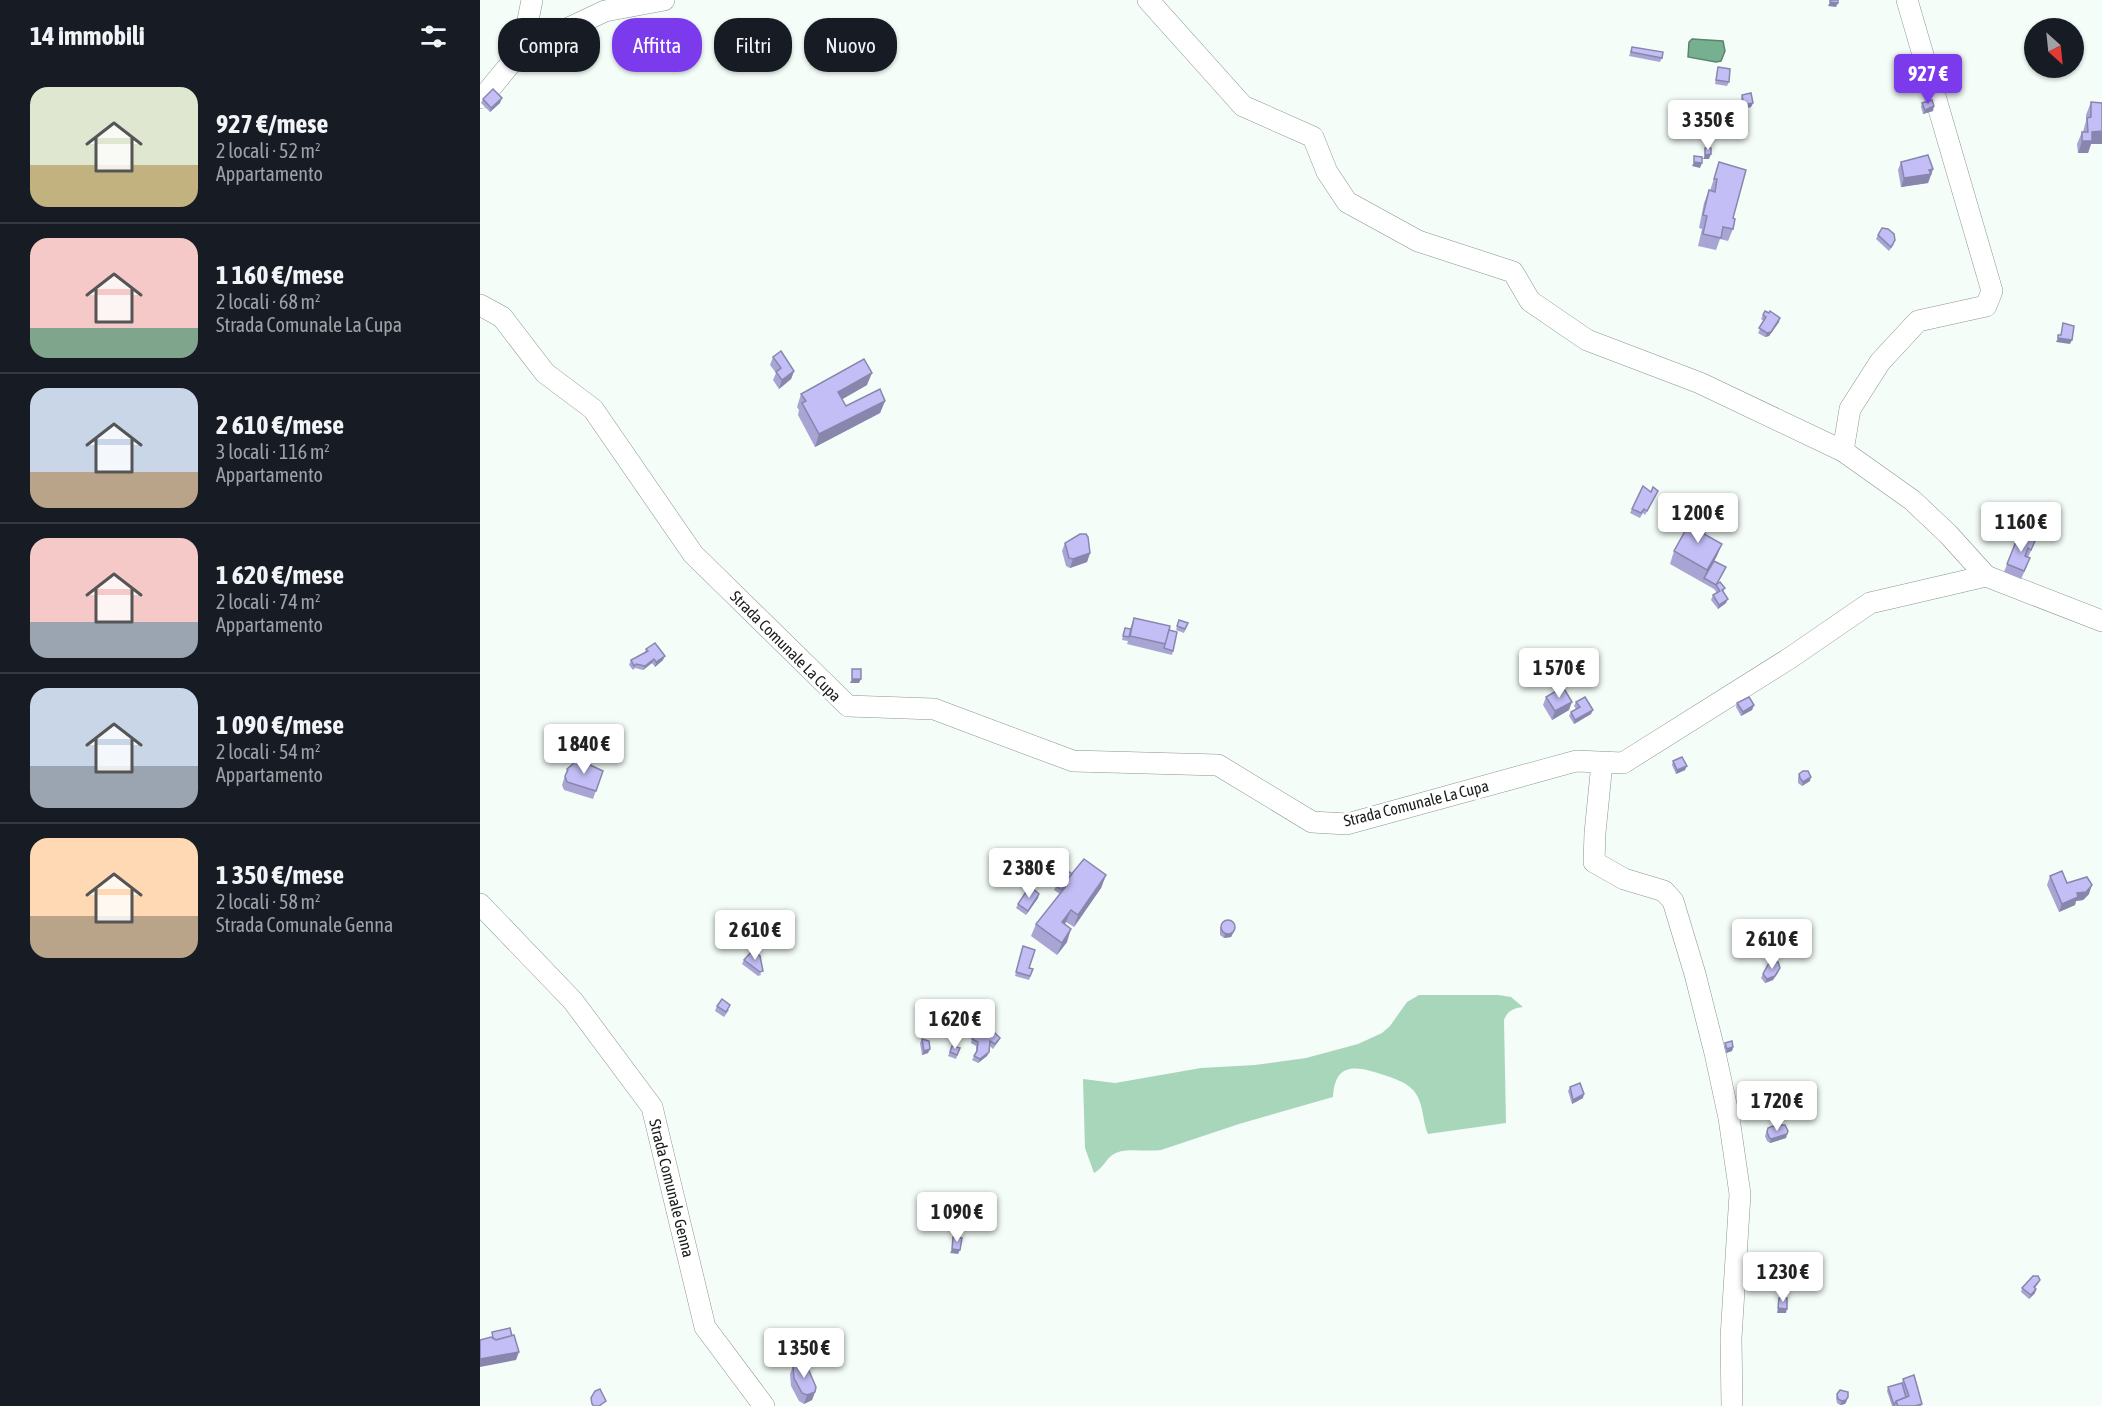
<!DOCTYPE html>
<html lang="it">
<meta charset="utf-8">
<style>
:root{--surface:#171b24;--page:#242831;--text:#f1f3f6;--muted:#9ea1a6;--line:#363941;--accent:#7c3aed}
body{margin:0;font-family:"Asap Condensed",sans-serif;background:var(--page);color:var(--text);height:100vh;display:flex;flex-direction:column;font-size:22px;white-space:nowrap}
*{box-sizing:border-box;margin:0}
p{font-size:20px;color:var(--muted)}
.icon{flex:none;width:33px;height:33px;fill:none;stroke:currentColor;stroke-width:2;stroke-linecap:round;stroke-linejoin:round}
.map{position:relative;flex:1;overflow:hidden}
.panel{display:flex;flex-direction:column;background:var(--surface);width:480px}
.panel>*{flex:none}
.guide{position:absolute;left:18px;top:18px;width:570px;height:54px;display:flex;gap:12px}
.needle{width:39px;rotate:153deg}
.controls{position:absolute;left:1544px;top:18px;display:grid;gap:12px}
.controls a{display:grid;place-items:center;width:60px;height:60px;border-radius:50%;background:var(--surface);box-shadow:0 2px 4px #0004;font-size:30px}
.price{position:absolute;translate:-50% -51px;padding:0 14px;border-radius:6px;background:#fff;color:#222;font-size:20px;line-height:39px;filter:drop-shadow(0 2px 3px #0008)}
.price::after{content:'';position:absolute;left:50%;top:36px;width:18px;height:14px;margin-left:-9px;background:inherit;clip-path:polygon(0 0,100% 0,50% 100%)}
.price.on{background:var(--accent);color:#fff}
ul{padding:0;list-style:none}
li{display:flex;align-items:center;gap:18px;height:150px;padding:0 30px}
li+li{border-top:2px solid var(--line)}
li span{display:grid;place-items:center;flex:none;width:168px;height:120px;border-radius:18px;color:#555}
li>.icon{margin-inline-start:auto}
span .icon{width:72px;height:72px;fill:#fffc;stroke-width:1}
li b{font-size:26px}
h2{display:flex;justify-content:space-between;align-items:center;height:72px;padding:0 30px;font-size:26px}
.tag{padding:0 21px;border-radius:24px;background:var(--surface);box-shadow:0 2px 4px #0004;font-size:21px;line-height:54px}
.tag.on{background:var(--accent);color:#fff}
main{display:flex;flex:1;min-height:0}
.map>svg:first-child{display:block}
.green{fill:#a8d6bb}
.water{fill:#77b090;stroke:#5b846d;stroke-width:1.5}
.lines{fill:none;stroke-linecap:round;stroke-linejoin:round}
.minor-casing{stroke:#8c958f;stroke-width:22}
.minor{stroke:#fff;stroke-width:21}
.wall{fill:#a8a4d4}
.shaded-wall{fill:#8886ac}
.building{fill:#c3bff6;stroke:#8886ac;stroke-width:1.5}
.labels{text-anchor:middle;stroke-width:5;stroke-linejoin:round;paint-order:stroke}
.street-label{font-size:16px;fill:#1a1d1b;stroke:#fff}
</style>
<main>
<section class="panel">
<h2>14 immobili<svg class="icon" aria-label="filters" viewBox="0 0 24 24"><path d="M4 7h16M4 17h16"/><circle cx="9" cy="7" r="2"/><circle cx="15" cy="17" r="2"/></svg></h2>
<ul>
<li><span style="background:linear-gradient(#dfe7d0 65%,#c2b280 0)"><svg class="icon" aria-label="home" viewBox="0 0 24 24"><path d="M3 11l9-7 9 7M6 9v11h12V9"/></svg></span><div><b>927 €/mese</b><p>2 locali · 52 m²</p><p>Appartamento</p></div></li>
<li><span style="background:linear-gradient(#f6c9c9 75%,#7fa58c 0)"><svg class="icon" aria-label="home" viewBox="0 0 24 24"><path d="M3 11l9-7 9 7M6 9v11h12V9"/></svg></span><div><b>1 160 €/mese</b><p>2 locali · 68 m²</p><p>Strada Comunale La Cupa</p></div></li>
<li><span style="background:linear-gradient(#c9d6e8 70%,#b9a48a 0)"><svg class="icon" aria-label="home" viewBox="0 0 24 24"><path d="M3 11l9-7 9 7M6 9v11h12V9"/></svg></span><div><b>2 610 €/mese</b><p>3 locali · 116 m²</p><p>Appartamento</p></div></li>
<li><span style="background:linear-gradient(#f6c9c9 70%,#9aa5b1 0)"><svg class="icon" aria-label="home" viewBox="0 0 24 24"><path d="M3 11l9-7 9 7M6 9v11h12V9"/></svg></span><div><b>1 620 €/mese</b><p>2 locali · 74 m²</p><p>Appartamento</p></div></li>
<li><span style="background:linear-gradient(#c9d6e8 65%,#9aa5b1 0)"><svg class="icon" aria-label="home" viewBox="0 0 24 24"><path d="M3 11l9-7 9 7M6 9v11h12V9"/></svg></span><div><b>1 090 €/mese</b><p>2 locali · 54 m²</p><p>Appartamento</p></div></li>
<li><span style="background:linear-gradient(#ffd9b3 65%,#b9a48a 0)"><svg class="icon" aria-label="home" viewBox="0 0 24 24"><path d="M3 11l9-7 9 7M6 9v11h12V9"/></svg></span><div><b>1 350 €/mese</b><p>2 locali · 58 m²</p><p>Strada Comunale Genna</p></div></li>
</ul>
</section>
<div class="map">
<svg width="1622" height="1406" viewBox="0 0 1622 1406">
<rect width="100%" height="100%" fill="#f4fdf7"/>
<path class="green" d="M939,995H1018L1031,997L1043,1007C1034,1008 1027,1011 1024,1020L1026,1123L948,1134C942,1120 944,1102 933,1090C926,1082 913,1078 904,1075C877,1066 855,1061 853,1097L759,1124L681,1150C667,1152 647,1148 636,1153C626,1157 624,1168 614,1173L605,1148L603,1079L635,1083L721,1068L775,1065L826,1058L878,1044L902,1033L910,1026L927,1002Z"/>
<path class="water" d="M1212,39L1243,41L1245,51L1241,61L1236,62L1208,57L1209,42Z"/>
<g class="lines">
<defs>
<g id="minor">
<path d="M668,0L763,106L833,137L847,172L867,202L938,241L1033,272L1050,301L1107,340L1220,383L1363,451L1432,500L1468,534L1506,576"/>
<path d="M42,50L125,11L184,0"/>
<path d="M0,98L8,91L42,50L52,0"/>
<path d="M0,305L22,317L65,373L113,409L213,554L368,706L454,709L593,761L738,765L832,822L867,824L1096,761L1143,763L1310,658L1390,603L1506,576L1622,621"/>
<path d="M1363,451L1370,409L1400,362L1438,321L1506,306L1512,291L1427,0"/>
<path d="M1122,763L1115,833L1114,862L1144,879L1184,891L1193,901L1215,974L1235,1053L1249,1118L1260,1194L1251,1338L1252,1406"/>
<path d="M0,904L93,1001L172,1107L225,1327L284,1406"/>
</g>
</defs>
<use href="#minor" class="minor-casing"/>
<use href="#minor" class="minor"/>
</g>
<g class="wall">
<path d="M1152,47L1182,58L1180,62L1149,56Z"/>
<path d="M1238,67L1249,82L1247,86L1235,84Z"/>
<path d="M1262,95L1273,103L1271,107L1262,109L1261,99Z"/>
<path d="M3,99L20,103L10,112L1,103Z"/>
<path d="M1611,102V144L1608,153H1598L1597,144L1602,132H1603L1606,121V115Z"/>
<path d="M1442,103L1453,111L1443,114L1441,107Z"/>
<path d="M1239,162L1253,218V229L1248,241L1240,239L1236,250L1218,246L1222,229L1219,228L1224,203L1229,190L1230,191Z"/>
<path d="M1421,162L1453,169L1448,183L1421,187L1418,170Z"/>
<path d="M1398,235L1414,244L1409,251L1396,239Z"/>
<path d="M1283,315L1299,322L1289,336L1285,337L1278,333L1284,321L1281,319Z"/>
<path d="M293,357L314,371L311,379L299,389L293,380L296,373L290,365Z"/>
<path d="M387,385L362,399L366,406L405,401L400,413L335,447L318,415L319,410L317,407L321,394Z"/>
<path d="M1178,491L1165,515L1163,513L1160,518L1150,513L1152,509L1171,492Z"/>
<path d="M1539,534L1552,549L1548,557L1547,566L1541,579L1524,572Z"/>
<path d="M1226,535L1242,544L1234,561L1244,572L1237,584L1245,588L1243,592L1246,603L1238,609L1231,600L1233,595L1237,593L1234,589L1190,564L1194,551Z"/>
<path d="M585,543L610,553L607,562L590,568L586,566L582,551Z"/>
<path d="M654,618L689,630L693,651L692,655L647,644L648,641L642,640L645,628L650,629Z"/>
<path d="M699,620L708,623L704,633L696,630Z"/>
<path d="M166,649L183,660L175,667L172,663L163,670L155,668L153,670L149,665L151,660L165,652Z"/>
<path d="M1066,697L1089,710L1072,720L1063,705Z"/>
<path d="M1096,702L1111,714L1094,724L1089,716L1091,712L1096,709L1094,706Z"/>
<path d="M1257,703L1274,705L1272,710L1261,716L1256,707Z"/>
<path d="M1193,761L1205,770L1196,774L1192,765Z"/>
<path d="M110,765L123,771L113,799L84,790L82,785L87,769Z"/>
<path d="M1319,774L1330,781L1322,786L1318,783V778Z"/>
<path d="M580,874L626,875L621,888L594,927L586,922L585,924L587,942L577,955L551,936L556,924L580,894L574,890L580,879H579Z"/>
<path d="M1570,876L1587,883L1609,894L1603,900L1596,901L1595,905L1579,912L1567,885Z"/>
<path d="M558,898L546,915L536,908L538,904Z"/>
<path d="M742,924L754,932L751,937L744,938L740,935V928Z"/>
<path d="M273,950L281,975L278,976L262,964L264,960Z"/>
<path d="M542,950L549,968L553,969L549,980L535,976Z"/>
<path d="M1298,973L1293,980L1285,983L1281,978L1283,974Z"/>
<path d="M237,1006L249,1010L244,1017L235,1011Z"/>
<path d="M505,1036L520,1038L518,1042L513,1049L510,1046L507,1056L498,1063L492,1060L496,1053V1046L491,1043L492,1039Z"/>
<path d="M442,1039L450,1049L448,1053L442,1055L440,1043Z"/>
<path d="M1245,1043L1253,1047L1252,1051L1246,1053L1244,1047Z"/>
<path d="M472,1046L480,1048L476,1059L468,1056Z"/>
<path d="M1090,1087L1103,1098L1092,1104L1088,1091Z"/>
<path d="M1288,1128L1308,1131L1306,1138L1290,1143L1287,1141L1285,1136Z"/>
<path d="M1560,1280L1558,1284L1555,1288L1556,1289L1555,1293L1549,1299L1541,1292L1542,1288Z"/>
<path d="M313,1366L335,1392L332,1400L324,1404L319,1401L311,1386L310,1374Z"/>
<path d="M1423,1379L1442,1404L1441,1406H1412L1407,1391L1408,1387L1422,1383Z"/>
<path d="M1357,1394L1367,1401L1365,1404L1360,1405L1357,1403L1356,1398Z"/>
</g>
<g class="shaded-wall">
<path d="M1350,2L1358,3L1356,7L1348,6Z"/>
<path d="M22,98L20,103L10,112L11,108Z"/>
<path d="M1273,103L1271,107L1262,109L1264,105Z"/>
<path d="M1454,106L1453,111L1443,114L1445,110Z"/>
<path d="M1622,131V144H1611L1608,153H1598L1602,141L1612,132Z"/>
<path d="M1231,154L1229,159H1223L1225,155Z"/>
<path d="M1214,162L1222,163L1220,168L1212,166Z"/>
<path d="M1453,169L1448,183L1421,187L1424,178Z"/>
<path d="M1300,318L1299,322L1289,336L1285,337L1287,333Z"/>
<path d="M1578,338L1592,340L1590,344L1576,342Z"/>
<path d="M314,371L311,379L299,389L302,380Z"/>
<path d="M392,373L387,385L354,404L358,392Z"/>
<path d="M405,401L400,413L335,447L339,434Z"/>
<path d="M1242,544L1237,556L1223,582L1227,570Z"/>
<path d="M610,553L607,562L590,568L593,559Z"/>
<path d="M1248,599L1246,603L1238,609L1239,605Z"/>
<path d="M185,656L183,660L175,667L176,662Z"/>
<path d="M174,659L172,663L163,670L165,666Z"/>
<path d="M372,679H381L379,683H370Z"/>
<path d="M1092,702L1089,710L1072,720L1075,711Z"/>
<path d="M1274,705L1272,710L1261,716L1263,712Z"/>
<path d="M1113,710L1111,714L1094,724L1095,720Z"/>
<path d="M1207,766L1205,770L1196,774L1197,770Z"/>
<path d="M1331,777L1330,781L1322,786L1323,782Z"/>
<path d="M626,875L621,888L594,927L598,915Z"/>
<path d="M1612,885L1609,894L1603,900L1596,901L1595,905L1579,912L1582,904L1597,893Z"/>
<path d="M559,894L558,898L546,915L548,911Z"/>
<path d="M591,910L586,922L577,934L582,922Z"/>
<path d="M755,928L751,937L744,938L745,934Z"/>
<path d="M591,929L587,942L577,955L582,943Z"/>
<path d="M1300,968L1293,980L1285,983L1287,979Z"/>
<path d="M1253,1047L1252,1051L1246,1053L1247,1049Z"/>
<path d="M450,1049L448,1053L442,1055L444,1051Z"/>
<path d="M509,1052L507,1056L498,1063L500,1059Z"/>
<path d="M1104,1094L1103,1098L1092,1104L1093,1100Z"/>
<path d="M1307,1134L1306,1138L1290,1143L1291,1139Z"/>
<path d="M472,1249L480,1250L478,1254L470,1253Z"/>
<path d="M1556,1289L1555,1293L1549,1299L1551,1295Z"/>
<path d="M1298,1308L1307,1309L1306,1313H1297Z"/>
<path d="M39,1352L36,1360L0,1367V1359Z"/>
<path d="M335,1392L332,1400L324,1404L327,1395Z"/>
<path d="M1368,1397L1365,1404L1360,1405L1362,1401Z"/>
</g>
<g class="building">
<path d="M1350,0H1358V3L1350,2Z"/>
<path d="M1152,47L1183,52L1182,58L1151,52Z"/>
<path d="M1238,67L1250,69L1249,82L1236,80Z"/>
<path d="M13,89L22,98L11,108L3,99Z"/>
<path d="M1271,93L1273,103L1264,105L1262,95Z"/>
<path d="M1452,100L1454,106L1445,110L1442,103Z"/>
<path d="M1611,102L1622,103V131L1612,132V141H1602V132H1608L1607,118L1611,117Z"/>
<path d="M1225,148H1231V154L1225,155Z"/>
<path d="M1448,155L1453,169L1449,170L1451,174L1424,178L1421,162Z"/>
<path d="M1214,156L1222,157V163L1214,162Z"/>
<path d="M1239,162L1266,170L1253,218L1255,219L1253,229L1243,227L1241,238L1223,234L1227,216L1223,215L1229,190L1235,192L1237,179H1234Z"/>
<path d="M1402,228L1408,229L1414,234L1415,240L1411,247L1398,235Z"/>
<path d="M1285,311L1289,313L1290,311L1300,318L1291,332L1287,333L1279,328L1286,317L1283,315Z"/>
<path d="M1583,323L1594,326L1592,340L1578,338V335H1581Z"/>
<path d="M301,351L314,371L302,380L296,372L301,368L293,357Z"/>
<path d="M384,359L392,373L358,392L366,406L400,389L405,401L339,434L322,403L326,401L321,394Z"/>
<path d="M1163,486L1171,492L1173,487L1178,491L1167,511L1164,509L1161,513L1152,509Z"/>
<path d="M1214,515L1230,524L1224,534L1242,544L1227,570L1194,551Z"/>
<path d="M600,534H606L608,537L610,553L593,559L589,558L585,543Z"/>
<path d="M1539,534L1555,541L1551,550L1548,548L1545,556L1550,558L1544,571L1527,564Z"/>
<path d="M1234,561L1246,567L1236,585L1224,578Z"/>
<path d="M1240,582L1245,588L1242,590L1248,599L1239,605L1233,595L1240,591L1236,585Z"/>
<path d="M654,618L690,626L686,644L650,636Z"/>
<path d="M699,620L708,623L705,629L697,626Z"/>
<path d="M645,628L651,629L649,637L643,636Z"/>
<path d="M689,630L697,632L693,651L684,648Z"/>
<path d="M175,643L185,656L176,662L174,659L165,666L156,664L154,666L151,660L168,651L166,649Z"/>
<rect x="372" y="669" width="9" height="10"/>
<path d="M1083,687L1092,702L1075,711L1066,697Z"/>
<path d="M1105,697L1113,710L1095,720L1091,712L1100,707L1096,702Z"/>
<path d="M1269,697L1274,705L1263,712L1257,703Z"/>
<path d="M101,757L110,765L123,771L116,791L87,782L85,776L88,770L87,769Z"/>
<path d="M1202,757L1207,766L1197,770L1193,761Z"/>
<path d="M1323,771H1328L1331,777L1323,782L1320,778L1319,774Z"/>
<path d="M604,859L626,875L598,915L591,910L582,922L591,929L582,943L556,924L587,885L584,883Z"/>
<path d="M584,868L592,874L584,883L582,890L576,886L582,876L580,874Z"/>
<path d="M1582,871L1587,883L1607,877L1612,885L1606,892L1597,893L1598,897L1582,904L1570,876Z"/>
<path d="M550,886L559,894L548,911L538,904Z"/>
<circle cx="748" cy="927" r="7"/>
<path d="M543,946L555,950L549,968L553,969L550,976L536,972Z"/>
<path d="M273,950L280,956L283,971L280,972L264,960Z"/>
<path d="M1290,961L1298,962L1300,968L1295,976L1287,979L1283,974Z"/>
<path d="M242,999L250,1005L246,1012L237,1006Z"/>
<path d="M511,1029L520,1038L515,1044L510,1041L509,1052L500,1059L494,1056L497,1051L498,1042L492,1039L496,1033L505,1036Z"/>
<path d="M442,1039L449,1041L450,1049L444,1051Z"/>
<path d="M1252,1041L1253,1047L1247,1049L1245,1043Z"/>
<path d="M472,1046L480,1048L477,1055L470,1052Z"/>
<path d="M1100,1083L1104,1094L1093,1100L1090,1087Z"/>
<path d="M1300,1125H1305L1308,1131L1307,1134L1291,1139L1289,1137L1287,1132L1288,1128L1293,1126L1298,1128Z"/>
<path d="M473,1237L482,1238L480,1250L472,1249Z"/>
<path d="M1553,1276H1558L1560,1280L1554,1287L1556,1289L1551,1295L1542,1288Z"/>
<path d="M1299,1298H1307V1309L1298,1308Z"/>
<path d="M30,1328L32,1336L16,1340L13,1338L12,1332Z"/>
<path d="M34,1335L39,1352L0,1359V1340L11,1337L16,1340Z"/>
<path d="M321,1362L326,1364L336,1387L335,1392L327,1395L322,1393L314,1378L313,1366Z"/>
<path d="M1434,1375L1442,1404L1435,1406H1418L1416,1401L1429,1396L1423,1379Z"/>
<path d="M1422,1383L1426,1397L1416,1401L1414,1405L1408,1387Z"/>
<path d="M120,1389L126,1401L119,1406H114L112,1404L111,1398L115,1391Z"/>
<path d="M1360,1390L1368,1392V1397L1366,1400L1362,1401L1358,1399L1357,1394Z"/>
</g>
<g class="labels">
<g class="street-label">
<text transform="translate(306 646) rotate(45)" y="6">Strada Comunale La Cupa</text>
<text transform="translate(936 803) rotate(-14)" y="6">Strada Comunale La Cupa</text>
<text transform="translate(192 1188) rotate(76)" y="6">Strada Comunale Genna</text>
</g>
</g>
</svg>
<div class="controls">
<a><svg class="needle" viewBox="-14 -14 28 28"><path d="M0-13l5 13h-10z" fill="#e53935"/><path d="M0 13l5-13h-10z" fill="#9ea1a6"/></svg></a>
</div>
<b class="price on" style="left:1448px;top:105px">927 €</b>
<b class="price" style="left:1228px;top:151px">3 350 €</b>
<b class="price" style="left:1218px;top:544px">1 200 €</b>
<b class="price" style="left:1541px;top:553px">1 160 €</b>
<b class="price" style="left:1079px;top:699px">1 570 €</b>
<b class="price" style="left:104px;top:775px">1 840 €</b>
<b class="price" style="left:549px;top:899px">2 380 €</b>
<b class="price" style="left:275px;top:961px">2 610 €</b>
<b class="price" style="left:1292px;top:970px">2 610 €</b>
<b class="price" style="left:475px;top:1050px">1 620 €</b>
<b class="price" style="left:1297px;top:1132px">1 720 €</b>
<b class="price" style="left:477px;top:1243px">1 090 €</b>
<b class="price" style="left:1303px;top:1303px">1 230 €</b>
<b class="price" style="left:324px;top:1379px">1 350 €</b>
<div class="guide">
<a class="tag">Compra</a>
<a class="tag on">Affitta</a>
<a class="tag">Filtri</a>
<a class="tag">Nuovo</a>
</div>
</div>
</main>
